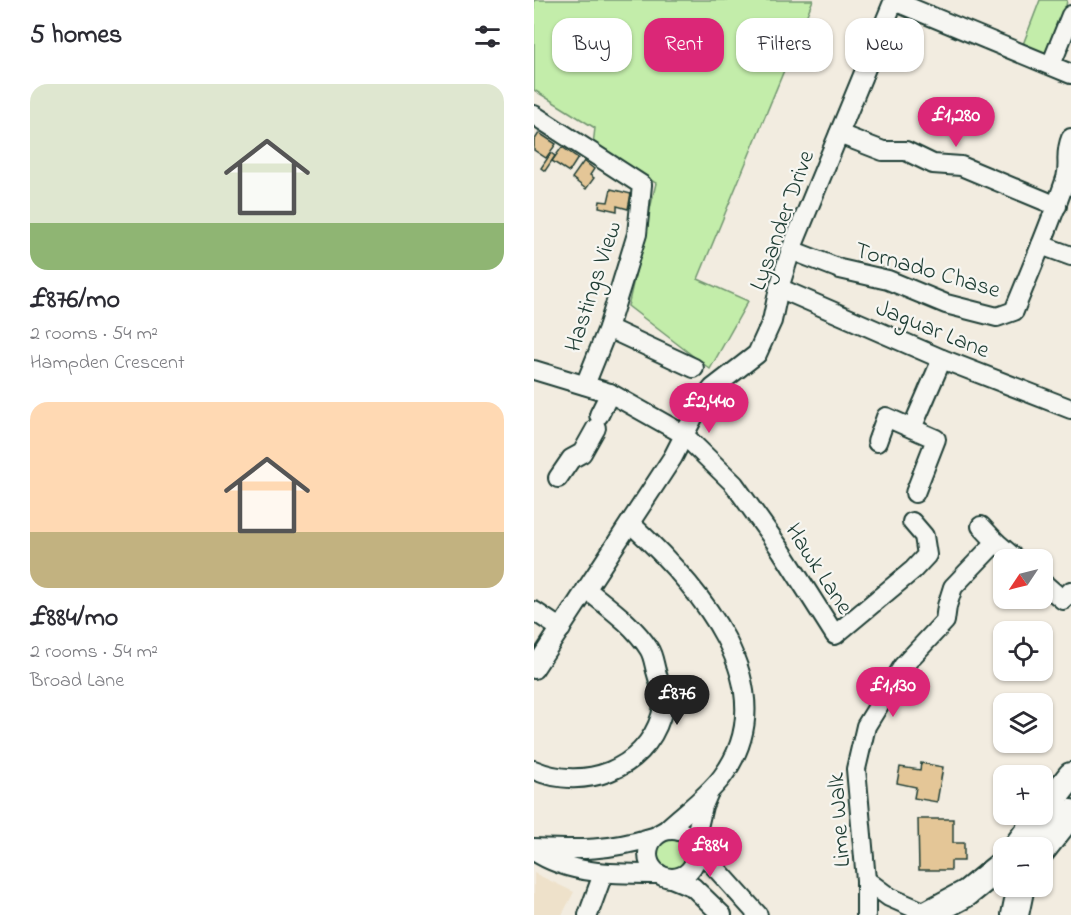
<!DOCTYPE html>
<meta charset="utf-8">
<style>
:root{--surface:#fff;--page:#f7f7f7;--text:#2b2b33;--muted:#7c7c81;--accent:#db2777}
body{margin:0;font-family:"Indie Flower",sans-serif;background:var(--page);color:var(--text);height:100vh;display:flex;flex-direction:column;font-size:22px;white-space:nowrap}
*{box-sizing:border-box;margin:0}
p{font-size:20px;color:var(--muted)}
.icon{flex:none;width:33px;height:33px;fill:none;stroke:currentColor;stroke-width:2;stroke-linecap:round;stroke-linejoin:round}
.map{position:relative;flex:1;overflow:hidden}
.sheet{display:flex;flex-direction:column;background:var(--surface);width:534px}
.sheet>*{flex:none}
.hud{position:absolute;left:18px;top:18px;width:429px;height:54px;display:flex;gap:12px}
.needle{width:39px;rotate:235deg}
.buttons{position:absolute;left:459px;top:549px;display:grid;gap:12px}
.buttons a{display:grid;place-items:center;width:60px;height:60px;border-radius:12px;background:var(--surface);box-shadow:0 2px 4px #0004;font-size:30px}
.price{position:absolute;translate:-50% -51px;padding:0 14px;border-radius:21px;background:var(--accent);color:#fff;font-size:20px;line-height:39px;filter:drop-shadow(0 2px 3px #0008)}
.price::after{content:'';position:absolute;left:50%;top:36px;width:18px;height:14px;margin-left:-9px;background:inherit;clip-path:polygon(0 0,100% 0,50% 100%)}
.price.selected{background:#222;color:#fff}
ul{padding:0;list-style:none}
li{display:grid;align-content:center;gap:12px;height:318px;padding:0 30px}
li span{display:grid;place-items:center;height:186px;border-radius:18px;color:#555}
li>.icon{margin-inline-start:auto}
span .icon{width:108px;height:108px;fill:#fffc;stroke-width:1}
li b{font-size:26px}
h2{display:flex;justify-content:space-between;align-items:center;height:72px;padding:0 30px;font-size:26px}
.tag{padding:0 21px;border-radius:18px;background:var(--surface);box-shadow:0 2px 4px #0004;font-size:21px;line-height:54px}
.tag.selected{background:var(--accent);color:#fff}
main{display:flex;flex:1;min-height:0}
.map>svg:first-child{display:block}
.built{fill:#eee1ca}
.green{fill:#c3edaa;stroke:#71956f;stroke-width:1.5}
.building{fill:#e4c697;stroke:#1f3d34;stroke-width:1.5}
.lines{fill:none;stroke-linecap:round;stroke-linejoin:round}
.minor-casing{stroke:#1f3d34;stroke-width:22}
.highway-casing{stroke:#1f3d34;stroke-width:30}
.minor{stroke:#f6f6f2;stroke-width:18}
.highway{stroke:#f6f6f2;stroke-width:26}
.labels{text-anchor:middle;stroke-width:4.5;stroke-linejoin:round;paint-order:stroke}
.street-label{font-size:24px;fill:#1f3d34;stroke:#f6f6f2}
</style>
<main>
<section class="sheet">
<h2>5 homes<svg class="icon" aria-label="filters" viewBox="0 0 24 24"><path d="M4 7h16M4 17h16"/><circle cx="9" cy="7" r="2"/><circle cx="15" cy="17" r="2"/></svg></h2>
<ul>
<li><span style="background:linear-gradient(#dfe7d0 75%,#8fb573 0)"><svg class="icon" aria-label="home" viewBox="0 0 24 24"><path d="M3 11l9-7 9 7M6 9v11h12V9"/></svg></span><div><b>£876/mo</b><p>2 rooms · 54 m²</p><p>Hampden Crescent</p></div></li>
<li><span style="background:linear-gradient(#ffd9b3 70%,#c2b280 0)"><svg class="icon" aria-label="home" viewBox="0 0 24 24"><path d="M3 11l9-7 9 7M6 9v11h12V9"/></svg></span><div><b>£884/mo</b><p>2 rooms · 54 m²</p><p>Broad Lane</p></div></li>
</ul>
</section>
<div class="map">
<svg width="537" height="915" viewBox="0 0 537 915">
<rect width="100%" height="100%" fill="#f2ece0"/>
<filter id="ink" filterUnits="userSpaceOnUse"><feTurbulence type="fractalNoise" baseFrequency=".0167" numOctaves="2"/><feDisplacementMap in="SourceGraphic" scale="12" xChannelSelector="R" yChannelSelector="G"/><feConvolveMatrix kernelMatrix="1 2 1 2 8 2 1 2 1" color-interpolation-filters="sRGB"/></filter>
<g filter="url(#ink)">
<path class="built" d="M0,873L40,892L28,915H0Z"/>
<g class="green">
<path d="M0,0H279L164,279L214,301L176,369L94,306L122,183L59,145L61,128L0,90Z"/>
<path d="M506,0H533L531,12L513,53L488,47Z"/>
<circle cx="139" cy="853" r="17"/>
</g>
<g class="building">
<path d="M5,133L22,144L12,158L0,150V141Z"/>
<path d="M28,147L44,158L35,172L18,161Z"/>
<path d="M17,153L21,156L11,171L7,168Z"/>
<path d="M50,161L60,169L56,175L60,178L52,189L38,178Z"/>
<path d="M77,189L97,194L94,209L83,206V211L65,207L66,201L74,202Z"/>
<path d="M387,763L409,767L403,802L380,798L382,787L363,783L366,767L386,770Z"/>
<path d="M384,819H419V843H430V861H417V870H385Z"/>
</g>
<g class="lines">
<defs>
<g id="minor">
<path d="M360,1L537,74"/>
<path d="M517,65L537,15"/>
<path d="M0,115L108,185L103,234L74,328L51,385"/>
<path d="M305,134L349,151H372L399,164L427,166L523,206"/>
<path d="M507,245L537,256"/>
<path d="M257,250L306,269L354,280L412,304L463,317L480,311C498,267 517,223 532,178C536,164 530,155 537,138"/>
<path d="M245,288L408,359L537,409"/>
<path d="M74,328L160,368"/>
<path d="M0,370L76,393L149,434L200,484L247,550L301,635L379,570L393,555L390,536L378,522"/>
<path d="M65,415L76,393"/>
<path d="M378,428L408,359"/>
<path d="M343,442L352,417L402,439L381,493"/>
<path d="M24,478L37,459L48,453L62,428"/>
<path d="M96,523C160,582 256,686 188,777C173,797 150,813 132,830"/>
<path d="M447,526L462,542"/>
<path d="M508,582L529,600L537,591"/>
<path d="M0,611L27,629"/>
<path d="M0,669L139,457L166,404L179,388L223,354L238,321L245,288L257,250L360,0"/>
<path d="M0,770C49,791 110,771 127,716C131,704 126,683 122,671C120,664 119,655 115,649C100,625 74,607 52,589"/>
<circle cx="138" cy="854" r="24"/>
<path d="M160,844L169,806L175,792"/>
<path d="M161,845L224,915"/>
<path d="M0,848C46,850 74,851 119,837"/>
<path d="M0,851C36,875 82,874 125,874"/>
<path d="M137,878L159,887L188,915"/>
<path d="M332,880L355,897L394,914"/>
<path d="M54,915L69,874"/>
<path d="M332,915V880L322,769L332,726L369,666L411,621L413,606L419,587L462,542L483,560"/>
</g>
<g id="highway">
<path d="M508,813L537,776"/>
<path d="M482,848L507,814"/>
<path d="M508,850L537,813"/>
<path d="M394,914L433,893L470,863"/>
<path d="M481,915L487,886"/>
</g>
</defs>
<use href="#minor" class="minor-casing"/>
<use href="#highway" class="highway-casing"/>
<use href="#minor" class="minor"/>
<use href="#highway" class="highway"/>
</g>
</g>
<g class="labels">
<g class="street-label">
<text transform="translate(247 220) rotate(-70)" y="8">Lysander Drive</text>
<text transform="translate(394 269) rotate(16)" y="8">Tornado Chase</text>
<text transform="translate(58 286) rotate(-72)" y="8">Hastings View</text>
<text transform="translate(399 328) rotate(22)" y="8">Jaguar Lane</text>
<text transform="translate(286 568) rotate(57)" y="8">Hawk Lane</text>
<text transform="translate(304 820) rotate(-94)" y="8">Lime Walk</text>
</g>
</g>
</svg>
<div class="buttons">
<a><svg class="needle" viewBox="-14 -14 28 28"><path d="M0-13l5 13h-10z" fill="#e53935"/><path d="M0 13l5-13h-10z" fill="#7c7c81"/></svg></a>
<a><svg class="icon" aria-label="locate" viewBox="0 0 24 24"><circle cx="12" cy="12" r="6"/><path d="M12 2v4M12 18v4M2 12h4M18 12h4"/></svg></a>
<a><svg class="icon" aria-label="layers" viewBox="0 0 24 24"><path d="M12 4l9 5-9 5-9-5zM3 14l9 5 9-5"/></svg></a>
<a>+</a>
<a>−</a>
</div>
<b class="price" style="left:422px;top:148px">£1,280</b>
<b class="price" style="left:175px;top:434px">£2,440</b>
<b class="price" style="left:359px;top:718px">£1,130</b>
<b class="price selected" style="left:143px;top:726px">£876</b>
<b class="price" style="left:176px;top:878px">£884</b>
<div class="hud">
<a class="tag">Buy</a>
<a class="tag selected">Rent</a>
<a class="tag">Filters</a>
<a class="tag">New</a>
</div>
</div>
</main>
